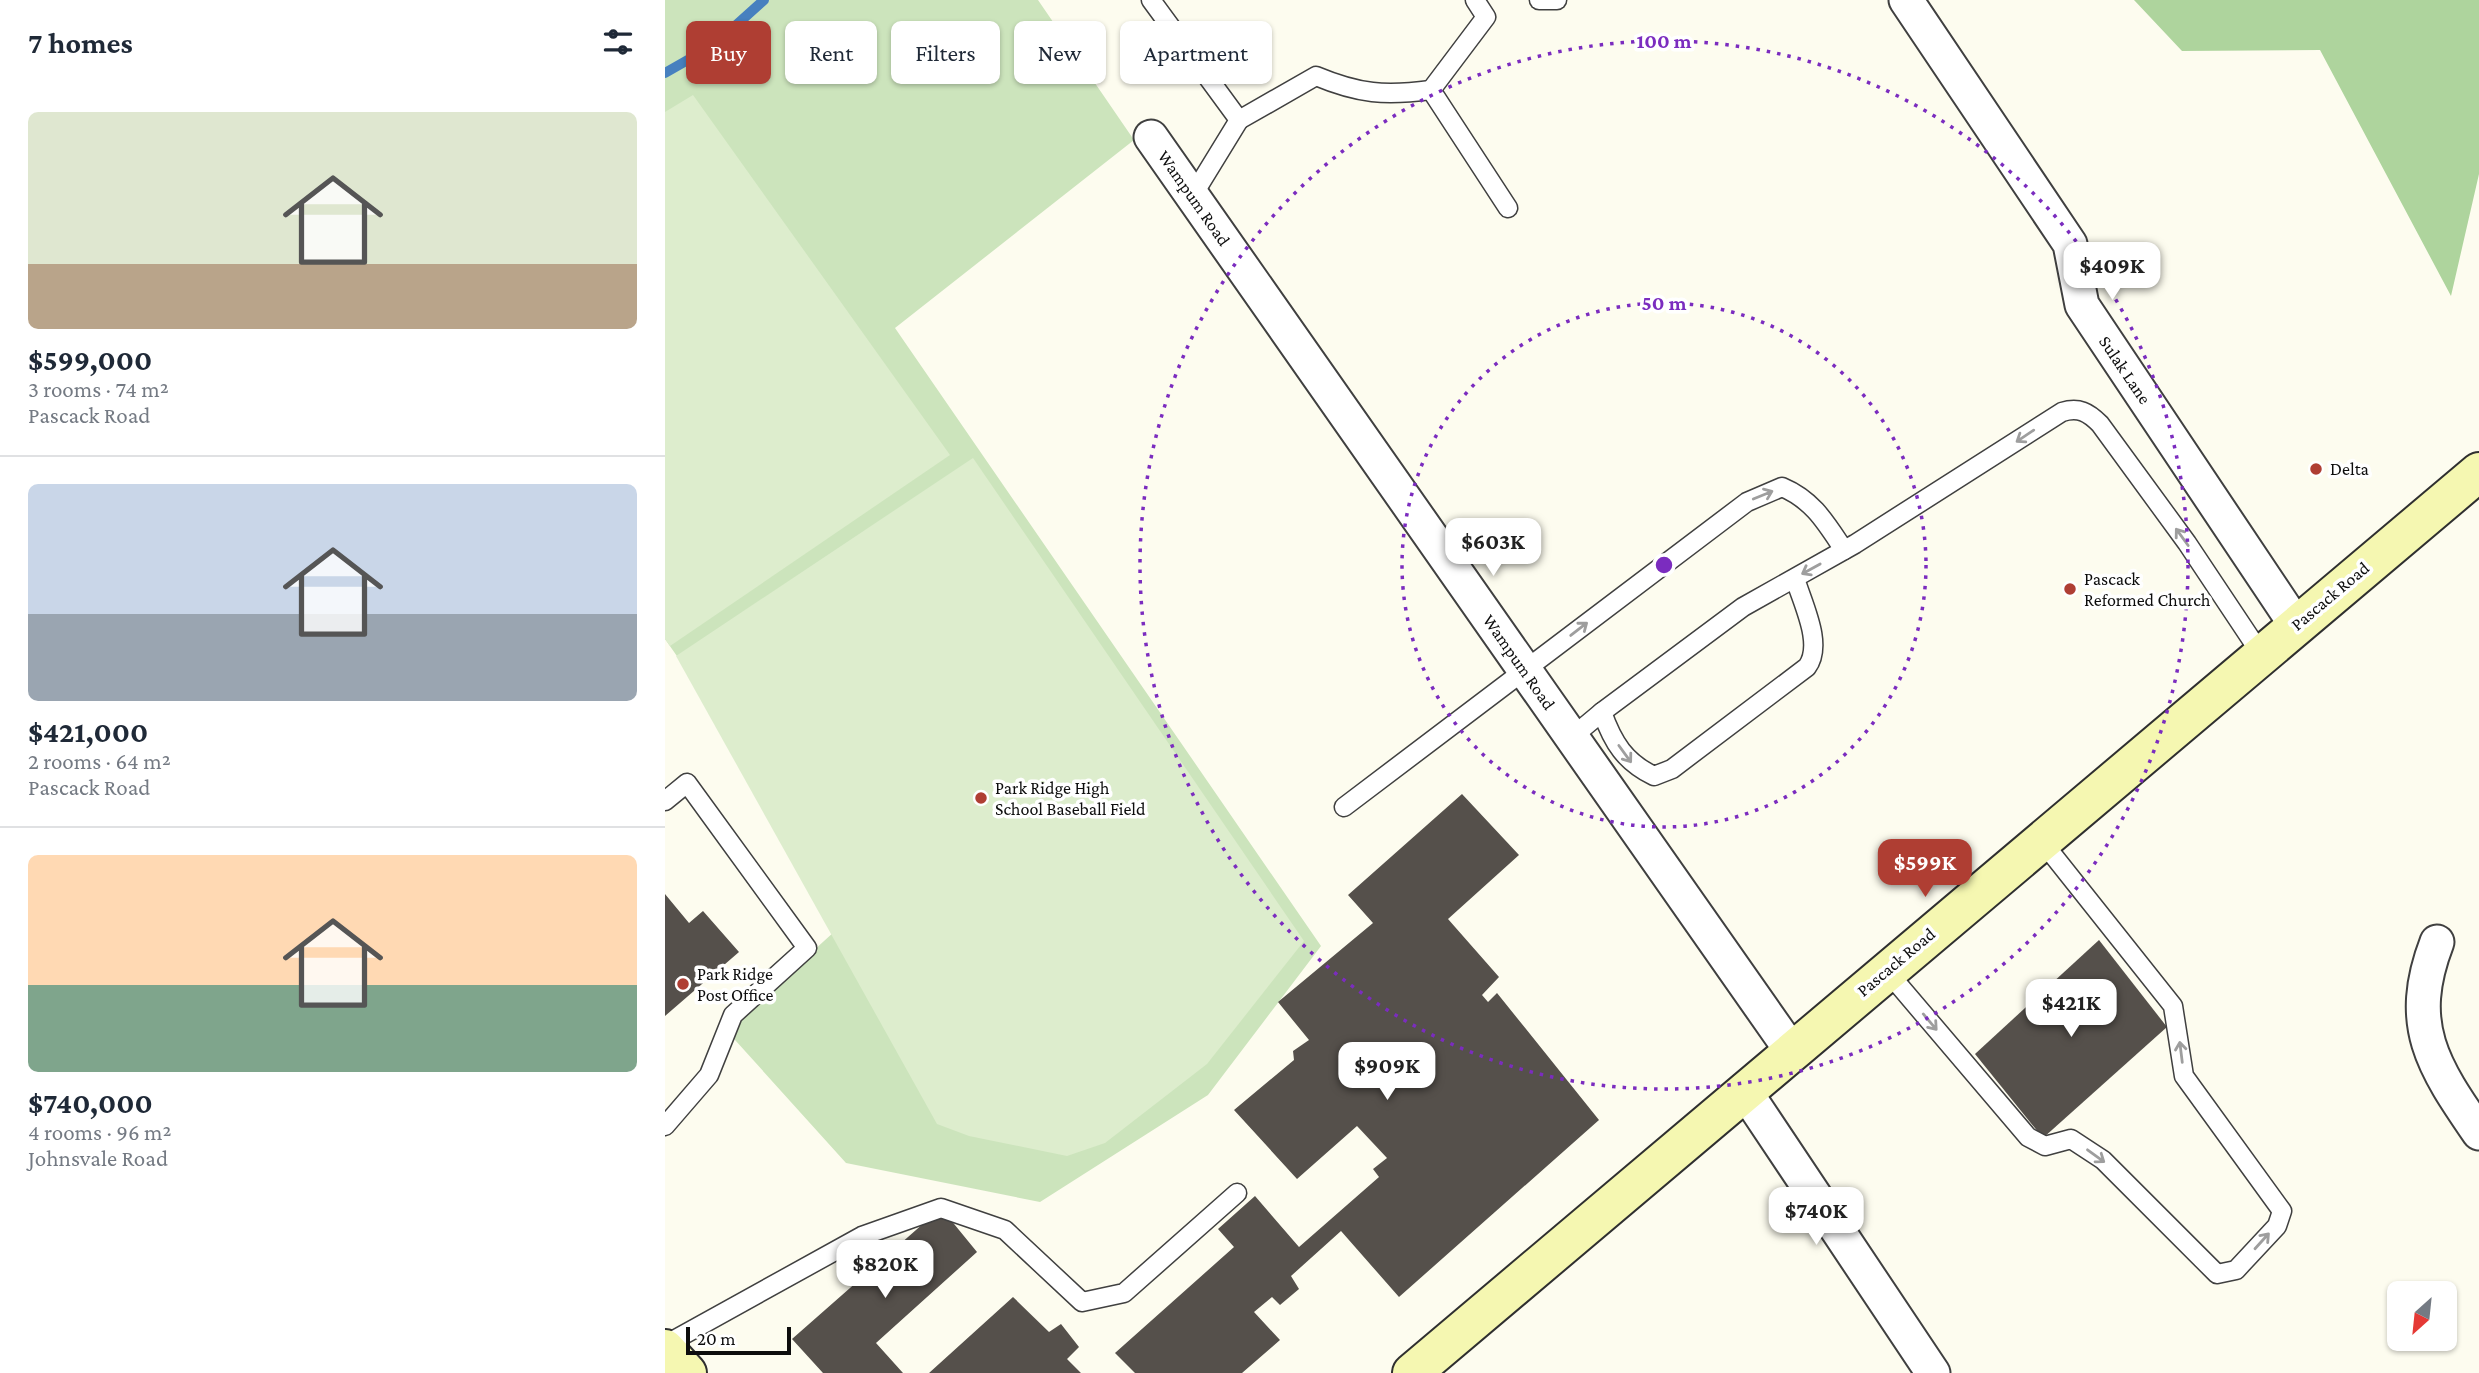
<!DOCTYPE html>
<meta charset="utf-8">
<style>
:root{--surface:#fff;--page:#f2f2f3;--text:#1f2937;--muted:#747a83;--line:#e0e1e3;--accent:#af3e33}
body{margin:0;font-family:"Crimson Pro",serif;background:var(--page);color:var(--text);height:100vh;display:flex;flex-direction:column;font-size:26px;white-space:nowrap}
*{box-sizing:border-box;margin:0}
p{font-size:23px;color:var(--muted)}
.icon{flex:none;width:38px;height:38px;fill:none;stroke:currentColor;stroke-width:2;stroke-linecap:round;stroke-linejoin:round}
.map{position:relative;flex:1;overflow:hidden}
.details{display:flex;flex-direction:column;background:var(--surface);width:665px}
.details>*{flex:none}
.guide{position:absolute;left:21px;top:21px;width:665px;height:63px;display:flex;gap:14px}
.needle{width:46px;rotate:207deg}
.buttons{position:absolute;left:1722px;top:1281px;display:grid;gap:14px}
.buttons a{display:grid;place-items:center;width:70px;height:70px;border-radius:10px;background:var(--surface);box-shadow:0 2px 5px #0004;font-size:35px}
.scale{position:absolute;left:21px;bottom:18px;width:105px;box-sizing:border-box;padding-left:7px;border:4px solid #0d0d0d;border-top:0;font-size:19px;line-height:24px;white-space:nowrap;color:#0d0d0d;-webkit-text-stroke:5px #fff;paint-order:stroke}
.price{position:absolute;translate:-50% -60px;padding:0 16px;border-radius:14px;background:#fff;color:#222;font-size:23px;line-height:46px;filter:drop-shadow(0 2px 4px #0008)}
.price::after{content:'';position:absolute;left:50%;top:42px;width:21px;height:16px;margin-left:-10px;background:inherit;clip-path:polygon(0 0,100% 0,50% 100%)}
.price.current{background:var(--accent);color:#fff}
ul{padding:0;list-style:none}
li{display:grid;align-content:center;gap:14px;height:371px;padding:0 28px}
li+li{border-top:2px solid var(--line)}
li span{display:grid;place-items:center;height:217px;border-radius:10px;color:#555}
li>.icon{margin-inline-start:auto}
span .icon{width:126px;height:126px;fill:#fffc;stroke-width:1}
li b{font-size:30px}
h2{display:flex;justify-content:space-between;align-items:center;height:84px;padding:0 28px;font-size:30px}
.tag{padding:0 24px;border-radius:10px;background:var(--surface);box-shadow:0 2px 5px #0004;font-size:24px;line-height:63px}
.tag.current{background:var(--accent);color:#fff}
main{display:flex;flex:1;min-height:0}
.map>svg:first-child{display:block}
.green{fill:#cce4bc}
.forest{fill:#aed49d}
.pitch{fill:#ddedcd}
.lines{fill:none;stroke-linecap:round;stroke-linejoin:round}
.stream{stroke:#4780bf;stroke-width:10}
.building{fill:#55504b}
.lane-casing{stroke:#404040;stroke-width:21}
.street-casing{stroke:#404040;stroke-width:37}
.secondary-casing{stroke:#2f2f2f;stroke-width:42}
.lane{stroke:#fff;stroke-width:18}
.street{stroke:#fff;stroke-width:33}
.secondary{stroke:#f5f7b1;stroke-width:38}
.oneway{stroke:#9e9e9e}
.ring{fill:none;stroke:#7b2cbf;stroke-width:3.5;stroke-dasharray:3.5 7}
.poi-dot{fill:#af3e33;stroke:#fff;stroke-width:2.5}
.labels{text-anchor:middle;stroke-width:7;stroke-linejoin:round;paint-order:stroke}
.street-label{font-size:18px;fill:#0d0d0d;stroke:#fff}
.poi-label{font-size:18px;fill:#0d0d0d;stroke:#fff;text-anchor:start}
.centre{fill:#7b2cbf;stroke:#fff;stroke-width:3.5}
.ring-label{font-size:21px;text-anchor:middle;font-weight:bold;fill:#7b2cbf;stroke:#fff;stroke-width:7;stroke-linejoin:round;paint-order:stroke}
</style>
<main>
<section class="details">
<h2>7 homes<svg class="icon" aria-label="filters" viewBox="0 0 24 24"><path d="M4 7h16M4 17h16"/><circle cx="9" cy="7" r="2"/><circle cx="15" cy="17" r="2"/></svg></h2>
<ul>
<li><span style="background:linear-gradient(#dfe7d0 70%,#b9a48a 0)"><svg class="icon" aria-label="home" viewBox="0 0 24 24"><path d="M3 11l9-7 9 7M6 9v11h12V9"/></svg></span><div><b>$599,000</b><p>3 rooms · 74 m²</p><p>Pascack Road</p></div></li>
<li><span style="background:linear-gradient(#c9d6e8 60%,#9aa5b1 0)"><svg class="icon" aria-label="home" viewBox="0 0 24 24"><path d="M3 11l9-7 9 7M6 9v11h12V9"/></svg></span><div><b>$421,000</b><p>2 rooms · 64 m²</p><p>Pascack Road</p></div></li>
<li><span style="background:linear-gradient(#ffd9b3 60%,#7fa58c 0)"><svg class="icon" aria-label="home" viewBox="0 0 24 24"><path d="M3 11l9-7 9 7M6 9v11h12V9"/></svg></span><div><b>$740,000</b><p>4 rooms · 96 m²</p><p>Johnsvale Road</p></div></li>
</ul>
</section>
<div class="map">
<svg width="1814" height="1373" viewBox="0 0 1814 1373">
<rect width="100%" height="100%" fill="#fdfcef"/>
<path class="green" d="M0,0H373L469,140L230,328L656,946L543,1095L375,1202L181,1163L61,1030L191,912L0,639Z"/>
<path class="forest" d="M1469,0H1814V174L1786,296L1655,50L1517,51Z"/>
<g class="pitch">
<path d="M28,95L285,455L5,646L0,639V112Z"/>
<path d="M308,458L639,941L542,1064L440,1143L402,1156L304,1136L272,1124L11,656Z"/>
</g>
<g class="lines">
<path class="stream" d="M0,73L49,45L99,0"/>
</g>
<g class="building">
<path d="M797,794L854,855L783,919L834,977L817,995L823,1002L832,993L934,1120L734,1297L676,1231L626,1276L634,1289L615,1305L607,1297L589,1312L615,1340L577,1373H470L450,1353L569,1247L553,1229L590,1196L634,1247L714,1177L708,1169L722,1158L692,1126L632,1179L569,1110L629,1060L628,1051L644,1040L613,1002L708,923L683,895Z"/>
<path d="M0,894L24,923L38,911L74,952L0,1016Z"/>
<path d="M1434,940L1502,1027L1378,1138L1310,1054Z"/>
<path d="M276,1208L312,1252L211,1343L238,1373H158L127,1339Z"/>
<path d="M348,1297L384,1332L396,1324L414,1347L402,1359L416,1373H264Z"/>
</g>
<g class="lines">
<defs>
<g id="lane">
<path d="M486,0L574,120L528,195"/>
<path d="M874,0H892"/>
<path d="M766,90L821,17L810,0"/>
<path d="M574,120L651,76C694,94 720,96 766,90L843,208"/>
<path d="M1130,578C1137,603 1159,644 1142,667L1007,769L989,776C960,762 948,743 937,712L1078,607L1190,544L1397,412C1414,407 1423,412 1435,424L1522,543L1596,654"/>
<path d="M907,737L937,712"/>
<path d="M0,801L22,783L142,948L68,1015L44,1075L0,1126"/>
<path d="M679,807L1082,502L1117,487C1148,500 1161,523 1179,550"/>
<path d="M1221,970L1363,1137L1380,1146L1406,1139L1438,1160L1552,1274L1571,1270L1612,1226L1617,1211L1519,1076L1508,1006L1376,840"/>
<path d="M0,1345L197,1236L276,1208L340,1230L417,1302L459,1293L572,1193"/>
</g>
<g id="street">
<path d="M1241,0L1405,244L1417,305L1631,625"/>
<path d="M486,137L1126,1050"/>
<path d="M1772,942C1740,1025 1768,1066 1814,1133"/>
<path d="M1079,1090L1268,1373"/>
</g>
<g id="secondary">
<path d="M0,1349L22,1373"/>
<path d="M747,1373L1814,472"/>
</g>
</defs>
<use href="#lane" class="lane-casing"/>
<use href="#street" class="street-casing"/>
<use href="#secondary" class="secondary-casing"/>
<use href="#lane" class="lane"/>
<use href="#street" class="street"/>
<use href="#secondary" class="secondary"/>
</g>
<defs><path id="oneway-shaft" d="M-6 0H5M1.5-3L5.5 0L1.5 3" fill="none" stroke-width="1.6" stroke-linecap="round" stroke-linejoin="round" transform="scale(1.75)"/></defs>
<g class="oneway">
<use href="#oneway-shaft" transform="translate(1360 436) rotate(146)"/>
<use href="#oneway-shaft" transform="translate(1098 495) rotate(-22)"/>
<use href="#oneway-shaft" transform="translate(1517 537) rotate(-126)"/>
<use href="#oneway-shaft" transform="translate(1146 569) rotate(151)"/>
<use href="#oneway-shaft" transform="translate(914 629) rotate(-38)"/>
<use href="#oneway-shaft" transform="translate(960 754) rotate(54)"/>
<use href="#oneway-shaft" transform="translate(1265 1022) rotate(50)"/>
<use href="#oneway-shaft" transform="translate(1516 1052) rotate(-97)"/>
<use href="#oneway-shaft" transform="translate(1431 1156) rotate(36)"/>
<use href="#oneway-shaft" transform="translate(1597 1241) rotate(-48)"/>
</g>
<g class="ring">
<circle cx="999" cy="565" r="262"/>
<circle cx="999" cy="565" r="524"/>
</g>
<g class="poi-dot">
<circle cx="1651" cy="469" r="7"/>
<circle cx="1405" cy="589" r="7"/>
<circle cx="316" cy="798" r="7"/>
<circle cx="18" cy="984" r="7"/>
</g>
<g class="labels">
<g class="street-label">
<text transform="translate(529 198) rotate(55)" y="6">Wampum Road</text>
<text transform="translate(1460 370) rotate(56)" y="6">Sulak Lane</text>
<text transform="translate(1665 596) rotate(-40)" y="6">Pascack Road</text>
<text transform="translate(854 662) rotate(55)" y="6">Wampum Road</text>
<text transform="translate(1231 962) rotate(-40)" y="6">Pascack Road</text>
</g>
<g class="poi-label">
<text x="1665" y="475">Delta</text>
<text x="1419" y="585">Pascack<tspan x="1419" dy="21">Reformed Church</tspan></text>
<text x="330" y="794">Park Ridge High<tspan x="330" dy="21">School Baseball Field</tspan></text>
<text x="32" y="980">Park Ridge<tspan x="32" dy="21">Post Office</tspan></text>
</g>
</g>
<circle cx="999" cy="565" r="10" class="centre"/>
<g class="ring-label">
<text x="999" y="48">100 m</text>
<text x="999" y="310">50 m</text>
</g>
</svg>
<div class="buttons">
<a><svg class="needle" viewBox="-14 -14 28 28"><path d="M0-13l5 13h-10z" fill="#e53935"/><path d="M0 13l5-13h-10z" fill="#747a83"/></svg></a>
</div>
<div class="scale">20 m</div>
<b class="price" style="left:1447px;top:302px">$409K</b>
<b class="price" style="left:828px;top:578px">$603K</b>
<b class="price current" style="left:1260px;top:899px">$599K</b>
<b class="price" style="left:1406px;top:1039px">$421K</b>
<b class="price" style="left:722px;top:1102px">$909K</b>
<b class="price" style="left:1151px;top:1247px">$740K</b>
<b class="price" style="left:220px;top:1300px">$820K</b>
<div class="guide">
<a class="tag current">Buy</a>
<a class="tag">Rent</a>
<a class="tag">Filters</a>
<a class="tag">New</a>
<a class="tag">Apartment</a>
</div>
</div>
</main>
